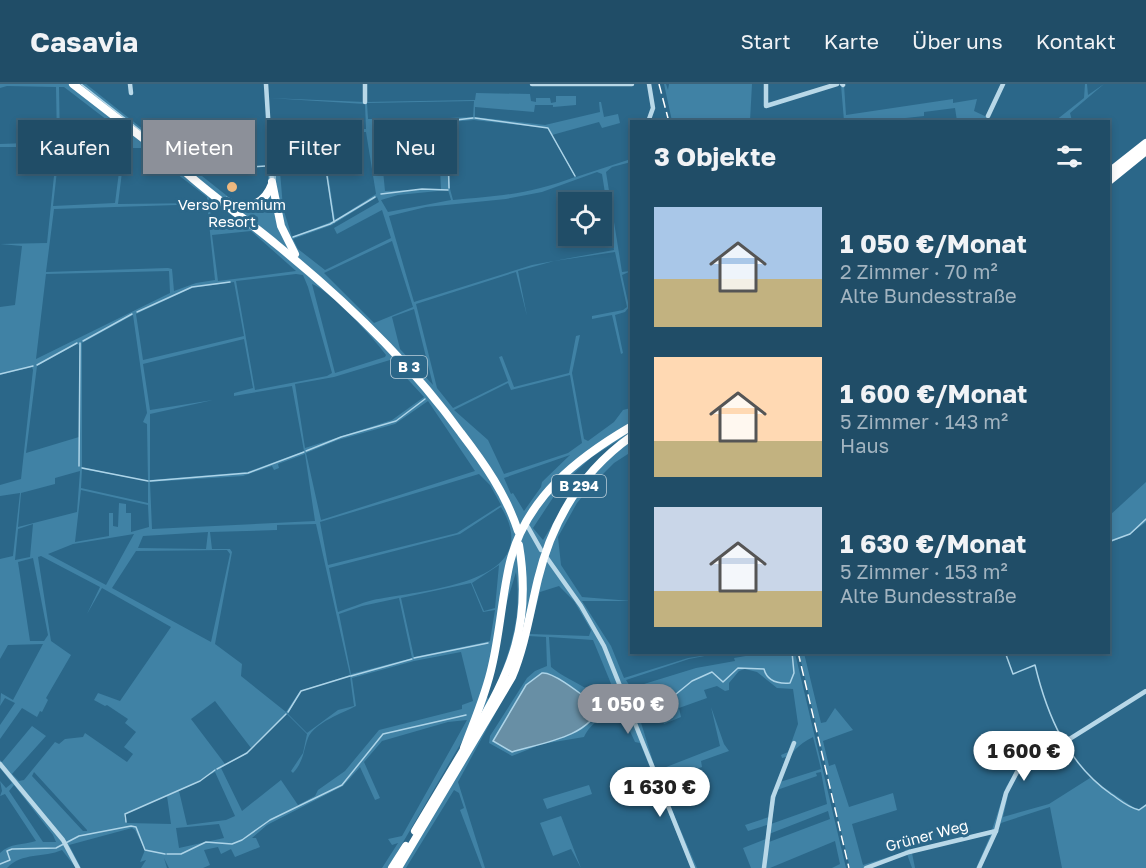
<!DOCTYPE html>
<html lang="de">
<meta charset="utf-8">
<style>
:root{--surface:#204d67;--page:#28546d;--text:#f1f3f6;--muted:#a2b4c0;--line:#3d647b;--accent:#8c9099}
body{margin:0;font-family:"Golos Text",sans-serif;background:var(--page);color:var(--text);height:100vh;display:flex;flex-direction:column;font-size:22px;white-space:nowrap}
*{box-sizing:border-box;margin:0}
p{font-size:20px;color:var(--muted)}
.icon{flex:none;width:33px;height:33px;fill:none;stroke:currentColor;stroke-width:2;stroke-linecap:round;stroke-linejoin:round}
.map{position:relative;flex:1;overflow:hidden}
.details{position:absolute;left:630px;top:36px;width:480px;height:534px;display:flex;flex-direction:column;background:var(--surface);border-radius:0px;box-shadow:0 3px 9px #0003,0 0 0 2px var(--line)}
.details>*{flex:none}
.top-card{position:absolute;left:18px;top:36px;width:522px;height:54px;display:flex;gap:12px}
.tools{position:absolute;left:558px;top:108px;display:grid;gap:12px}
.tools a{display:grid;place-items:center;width:54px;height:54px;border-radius:0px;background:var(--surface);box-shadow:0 3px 9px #0003,0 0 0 2px var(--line);font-size:30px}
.price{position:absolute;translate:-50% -51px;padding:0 14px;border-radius:21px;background:#fff;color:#222;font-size:20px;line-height:39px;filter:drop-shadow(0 2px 3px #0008)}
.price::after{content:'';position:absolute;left:50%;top:36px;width:18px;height:14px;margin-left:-9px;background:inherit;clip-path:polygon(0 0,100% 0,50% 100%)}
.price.active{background:var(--accent);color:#fff}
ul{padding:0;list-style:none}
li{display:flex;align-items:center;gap:18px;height:150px;padding:0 24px}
li span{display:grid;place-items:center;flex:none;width:168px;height:120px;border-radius:0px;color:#555}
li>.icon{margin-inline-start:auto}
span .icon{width:72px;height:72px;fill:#fffc;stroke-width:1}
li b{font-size:26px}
h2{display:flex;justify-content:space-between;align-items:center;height:72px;padding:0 24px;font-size:26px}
.tag{padding:0 21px;border-radius:0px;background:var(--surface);box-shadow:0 3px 9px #0003,0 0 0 2px var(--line);font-size:21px;line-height:54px}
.tag.active{background:var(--accent);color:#fff}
header{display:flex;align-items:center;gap:36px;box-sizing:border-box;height:84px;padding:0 30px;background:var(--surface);border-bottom:2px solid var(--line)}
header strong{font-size:28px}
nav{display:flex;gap:33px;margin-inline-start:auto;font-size:21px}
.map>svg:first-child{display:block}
.green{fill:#4082a5;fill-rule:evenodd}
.water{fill:#688fa5;stroke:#add4e8;stroke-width:1.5}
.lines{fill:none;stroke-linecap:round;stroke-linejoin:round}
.stream{stroke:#add4e8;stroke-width:1.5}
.minor{stroke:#b8d8e8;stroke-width:4.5}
.highway{stroke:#fff;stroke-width:8}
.rail{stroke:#fff;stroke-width:1.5;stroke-dasharray:10 4.5;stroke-linecap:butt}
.poi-dot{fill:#eeb980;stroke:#2b6789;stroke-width:2}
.labels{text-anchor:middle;stroke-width:6;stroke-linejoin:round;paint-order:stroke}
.shield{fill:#2b6789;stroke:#bfd1dc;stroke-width:1.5}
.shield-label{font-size:14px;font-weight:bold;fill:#fff}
.poi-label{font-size:15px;fill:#fff;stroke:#2b6789}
.street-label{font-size:15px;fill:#fff;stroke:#2b6789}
</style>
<header>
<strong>Casavia</strong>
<nav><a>Start</a><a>Karte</a><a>Über uns</a><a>Kontakt</a></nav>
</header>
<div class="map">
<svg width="1146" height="784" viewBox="0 0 1146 784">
<rect width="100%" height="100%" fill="#2b6789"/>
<g class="green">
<path d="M0,0H86L236,119L258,116L268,102V92L273,91L271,75H279L283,124L292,153L333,137L320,46L366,45L365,20L269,14L365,18L475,16L476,9L530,10L531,17L536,18V14H550L551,19L556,18V12H576V21L553,23V21H535L534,28L475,23V33L545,41L600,28L599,18H601L604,33L618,30L620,39L602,44L599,38L552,51L576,93L631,75V78L612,83L606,88L622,188L631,187L622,191L629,223L625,228L615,231L623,269L621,270L612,231L592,235V232L623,226L627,223L615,168L554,177L518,187L527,232L516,188L416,220L437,304L453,324L508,297L499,273L502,272L514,303L569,289L576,252L580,251L572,289L584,355L588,357L614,338L623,326L631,324V368L614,379L592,401L577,419L558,453L561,481L582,513L631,517H582L611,562L624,594L688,574L720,569L689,575L626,596L631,604L696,584L735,577L734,574L763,569H795L846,784H832L840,780L835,757L770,784H751L743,764L766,755L767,741L748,747L745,741L769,733L773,710L786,673L782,674L781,671L788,668L798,640L793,605L777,604L757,588L745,585L739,587L729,599V606L725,607L717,602L704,606L707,614L679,624L681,633L664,640L661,629H638L656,687L720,662L711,623L724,660L729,667L701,677L702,683L660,699L664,707L670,705L673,715L668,717L697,784H691L640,659L635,658L628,643L629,632C609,630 594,633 584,653L542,660L512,672L489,659L490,652L527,594L535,587L547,582L546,553L528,552L514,595L458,698L485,784H482L460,726L464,724L459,709L454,706L406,784H401L491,618L468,647L388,784H382L398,759L392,761L388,755L402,752L467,636L448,638L382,657L364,678L380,714L375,716L360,683L343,702L267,741L252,754H256L260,763L235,773L231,765L221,770L218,763L204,766L210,781L203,784H169L164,774L167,784H141L146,776L140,778L145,766L135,746L132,744L69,761L81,784H76L62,766C44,774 22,768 7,784H0V769C10,759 23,761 36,757L5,710L0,712L2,707L0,697L6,704L12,699L0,684V676L2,678L32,642L46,652L12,690L19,697L24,696L55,658L59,660L65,655L83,653L85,649L127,678L133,670L124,663L136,648L125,639L128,635L107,621L105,622L94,616L98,609L120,617L171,543L102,504L87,530L100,503L41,472L38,473L51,557L71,571L46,614L48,616L42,628L40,627L37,633L22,624L0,655V641L15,619L5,614L0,622L1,609L13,616L43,560L8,561L0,575V475L13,472L20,409L0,412V401L21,395L33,286L32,283L0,291V223L15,221L22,162L0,160L47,159L57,63H0V60L57,58L56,3L7,2L0,4ZM59,3H64L124,49L115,119L53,122L60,60ZM474,17L473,33L449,34L446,37L447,63L439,64L441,105L385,107L378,35H368L367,19ZM474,36L547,44L575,93C531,110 499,112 453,116L450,105L449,38ZM366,48L376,110L335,136L322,49ZM125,64H143L207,113V119L118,120ZM597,88L602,90L614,166L532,181L414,218L389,132L426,123L506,115L542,108ZM448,106L451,116L388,128L381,116L398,111ZM377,113L379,118L334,144L337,150L382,126L391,154L325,186L298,165L293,155L332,141ZM209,114L234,133L211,136ZM207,120L215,196L196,199L174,207L172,185L168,184L46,188L54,125ZM251,147L296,187L218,197L212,151ZM392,157L413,223L374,239L324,189ZM169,187L170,209L36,275L46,190ZM296,190L303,191L308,203L332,289L327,292L255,306L236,197ZM234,198L244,252L143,276L136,230L192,204ZM312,200C329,206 374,254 386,271L385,273L335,289ZM414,225L433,301L400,265L392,233ZM133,231L147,329L143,338L147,340L148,397L82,383V259ZM244,255L253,304L234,309V312L292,302L304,367L247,388L150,396V330L213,316L150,326L143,280ZM77,260L79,261V353L26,369L37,282ZM390,276L424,313L392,336L305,364L295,300L334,293ZM570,291L582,359L568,369L504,390L488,356L454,326L508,299L511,306ZM428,317L475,387L321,436L306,369L338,356L395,340ZM619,356L577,401L543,456L533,444L562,400L592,373ZM305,370L315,437L152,445L150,398L243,392L272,382L274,386L279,384L278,380ZM570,371L542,398L541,403L524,427L513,409L511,410L504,394ZM82,385L148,397V419L81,404ZM80,387L77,428L18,443L21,409L55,400V394ZM479,390L490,401L501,421L457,449L328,481L320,438ZM81,406L148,421L149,443L131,448V429H126V420L119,419L118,443L113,442V429H109V452L75,458ZM501,423C549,501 417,506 373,516C361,519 350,524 338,528L329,484L460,450ZM33,440L30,473L15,476L18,445ZM316,440L350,591L300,607L286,628L241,592L242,580L215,560L232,468L230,465H212L210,448L277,446V441ZM208,448L206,465L138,464L143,452ZM134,450L106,501L48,470L73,460ZM227,466L230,470L211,558L112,504L136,467ZM33,474L48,551L44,557H30L18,478ZM499,481L495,524L484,527L472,499ZM516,488C523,535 508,574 490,616L487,613L506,521ZM471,499L483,528L495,526L490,557L414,573L401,514ZM559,502L574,517L591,546L589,552L529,550L540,508ZM399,514L412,574L351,590L339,530L362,522ZM549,553L593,556L619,619L614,622C604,621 598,612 589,606C576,598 563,593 551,583ZM461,568L473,617L462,621V625L379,646L345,687L318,706L315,712L298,721L281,696L242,727L221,684L247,669L287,630L307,650L303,669L291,687L293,689C304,677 303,667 308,654C315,638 343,629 356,622L352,594L414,577ZM350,592L354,622L338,626L307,649L288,630L301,607ZM215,617L251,664L242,672L225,680L191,635ZM813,653L821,685L780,698C788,675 790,665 813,653ZM34,688L87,746V747H83L32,692ZM215,688L235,732L226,736L187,741L179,707ZM821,688L827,720L771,740L777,706L817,692L816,689ZM14,701L53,751L56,758H43L9,707ZM167,712L171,740L127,739L124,734L125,730ZM828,727L830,735L769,758V750ZM219,740L224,754L179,764L176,744Z"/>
<path d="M664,0H666L668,6L669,0H752L750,37H672Z"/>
<path d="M1085,0H1087L1088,11L1104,0L1070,29L1072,37H1055L1084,14Z"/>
<path d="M841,1H844L846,31L953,15V19L977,15L974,27L989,34L987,37H957L955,24L924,28V32L878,37H844Z"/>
<path d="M1146,398V438L1130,450L1109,459V432Z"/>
<path d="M799,569H804L821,639L826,638L835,624L853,646L823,657L829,682L835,680L849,723L893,709L897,726L852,740L863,781L904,768L909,761L910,766L992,746L1006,703L1016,687L1063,656L1019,689L1010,703L1003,733L1049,720L1090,694L1133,723L1139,725L1146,720V784H1062L1050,723L1001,739L981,784H976L991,750L912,769L915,784H912L907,770L869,784H850Z"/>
<path d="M589,701L592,710L547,725L543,715Z"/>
<path d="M561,732L581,784L571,765L553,772L540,739Z"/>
</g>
<path class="water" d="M542,589C554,587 587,615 598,623C591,653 537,660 512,668L493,657L526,601Z"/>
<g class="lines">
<g class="stream">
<path d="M81,0L191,86L266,82"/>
<path d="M475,34L548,44L575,92"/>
<path d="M320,46L334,138"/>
<path d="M275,79V98"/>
<path d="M449,104L447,37L473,34"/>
<path d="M381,110L422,105L448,106"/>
<path d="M293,153L330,140L375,113"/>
<path d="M137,228L192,203L230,198"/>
<path d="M83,257L132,230"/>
<path d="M37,281L77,259"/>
<path d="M0,290L33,282"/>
<path d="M306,367L341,353L396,337L425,315"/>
<path d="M79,382L80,259"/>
<path d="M82,384L148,397"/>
<path d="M150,397L248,389L304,368"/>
<path d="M1108,458L1130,450L1146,435"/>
<path d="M1005,568L1013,590L1035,581C1047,631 1067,679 1111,710C1120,716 1127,723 1139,726L1146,721"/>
<path d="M414,574L488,559"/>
<path d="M351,592L412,575"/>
<path d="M288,628L301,607L350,592"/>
<path d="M632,628L662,627L670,615L692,597L712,588L723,598L738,584L764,585C767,597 777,600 790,599L794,589L792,568"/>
<path d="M593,630L628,628"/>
<path d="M217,685L247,669L286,630"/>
<path d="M126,738L125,730L200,697L215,686"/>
<path d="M167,770H181L206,758L232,760L242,756L270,736L342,701L383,650L466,631"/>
<path d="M0,780L10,776L7,767L12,765L56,764L79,752L131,742L136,743L145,766L165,770"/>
</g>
<g class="minor">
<path d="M130,0L131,9"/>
<path d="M266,0L272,98"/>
<path d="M365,0V18"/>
<path d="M532,0H632"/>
<path d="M766,0V22L837,0"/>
<path d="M842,0L843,1"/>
<path d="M988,32L1003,0"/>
<path d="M648,38L653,24L649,0"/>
<path d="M528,443L541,466"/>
<path d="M547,474L581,522L604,562L693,784"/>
<path d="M0,680L63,756L78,784"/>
<path d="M764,784L773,713L794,659"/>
<path d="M866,784L909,768L996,747"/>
<path d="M979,784L996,747L1006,709L1017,688L1146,607"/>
</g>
<g class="highway">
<path d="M73,0L184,86"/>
<path d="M181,84C211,112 246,135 277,161C346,217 409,277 461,349C484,379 506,410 518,447"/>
<path d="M1108,89L1146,59"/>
<path d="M272,98L281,142L295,170"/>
<path d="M1108,98L1146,67"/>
<path d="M227,117C247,127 264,121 272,100"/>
<path d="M472,652C512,588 532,538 519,461"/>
<path d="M464,664C474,637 486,610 492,582C500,548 502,512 510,478C526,414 577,374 632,342"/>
<path d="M415,747L466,662"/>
<path d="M392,784L406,762"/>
<path d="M398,784L512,593C525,562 530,528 538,495C552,437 582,387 632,352"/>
</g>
<g class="rail">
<path d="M659,0L669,38"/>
<path d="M798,568L849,784"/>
</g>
</g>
<circle class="poi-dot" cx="232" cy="103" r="6"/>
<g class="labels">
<g class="shield">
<rect x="391" y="272" width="36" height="22" rx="4.5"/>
<rect x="552" y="391" width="54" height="22" rx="4.5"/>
</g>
<g class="shield-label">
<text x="409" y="288">B 3</text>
<text x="579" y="407">B 294</text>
</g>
<g class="poi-label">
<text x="232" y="126">Verso Premium<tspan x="232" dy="17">Resort</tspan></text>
</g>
<g class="street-label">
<text transform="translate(927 752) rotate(-15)" y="5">Grüner Weg</text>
</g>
</g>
</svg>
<div class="tools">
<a><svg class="icon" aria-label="locate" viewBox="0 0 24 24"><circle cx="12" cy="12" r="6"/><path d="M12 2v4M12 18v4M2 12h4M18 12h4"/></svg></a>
</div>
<b class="price active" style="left:628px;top:651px">1 050 €</b>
<b class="price" style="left:1024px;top:698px">1 600 €</b>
<b class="price" style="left:660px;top:734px">1 630 €</b>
<div class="top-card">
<a class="tag">Kaufen</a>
<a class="tag active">Mieten</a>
<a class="tag">Filter</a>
<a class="tag">Neu</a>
</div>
<section class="details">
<h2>3 Objekte<svg class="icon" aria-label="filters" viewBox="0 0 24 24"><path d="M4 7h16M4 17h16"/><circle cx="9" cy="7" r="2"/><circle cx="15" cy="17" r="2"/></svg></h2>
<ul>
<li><span style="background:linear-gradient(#a9c7e8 60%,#c2b280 0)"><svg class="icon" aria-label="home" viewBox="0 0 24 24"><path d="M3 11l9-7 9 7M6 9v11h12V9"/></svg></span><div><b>1 050 €/Monat</b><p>2 Zimmer · 70 m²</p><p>Alte Bundesstraße</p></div></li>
<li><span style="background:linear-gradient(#ffd9b3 70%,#c2b280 0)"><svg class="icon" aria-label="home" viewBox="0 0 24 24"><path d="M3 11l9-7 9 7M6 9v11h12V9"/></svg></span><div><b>1 600 €/Monat</b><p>5 Zimmer · 143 m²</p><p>Haus</p></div></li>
<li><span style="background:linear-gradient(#c9d6e8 70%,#c2b280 0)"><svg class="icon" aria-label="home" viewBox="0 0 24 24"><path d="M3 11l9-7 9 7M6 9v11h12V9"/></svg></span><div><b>1 630 €/Monat</b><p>5 Zimmer · 153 m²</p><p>Alte Bundesstraße</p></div></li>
</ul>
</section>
</div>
